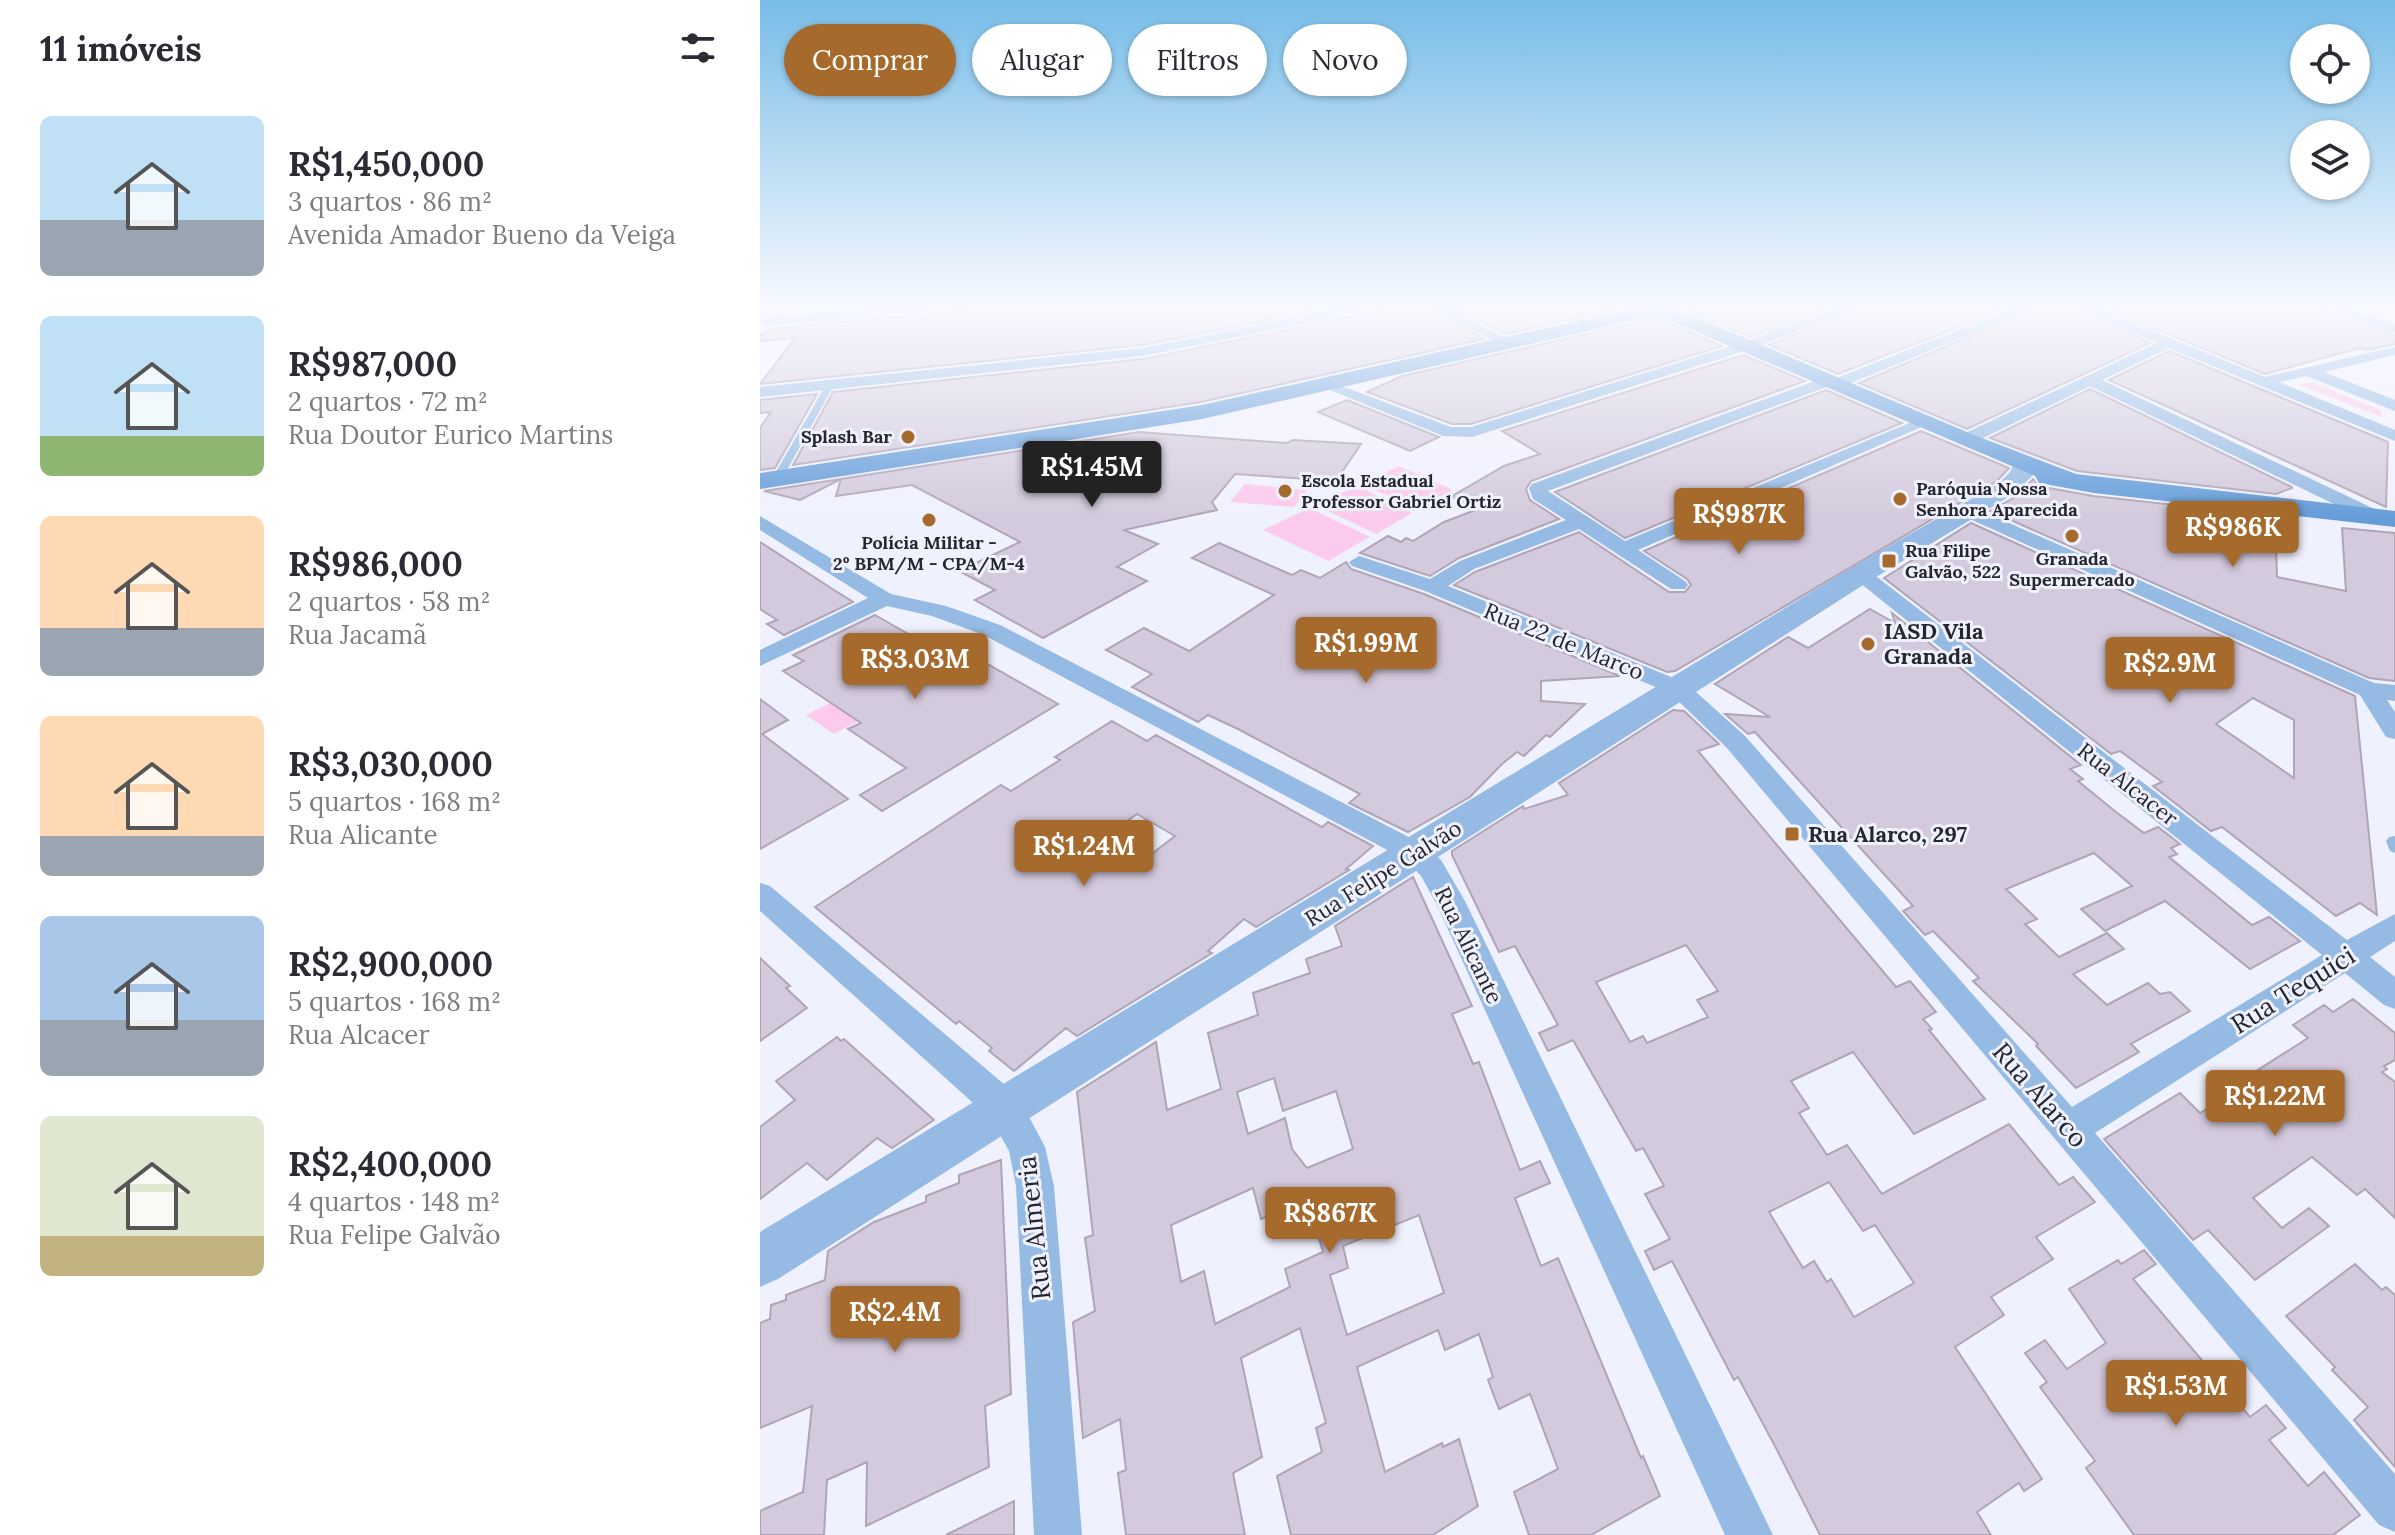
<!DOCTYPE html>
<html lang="pt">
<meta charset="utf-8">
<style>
:root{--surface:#fff;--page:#f7f7f7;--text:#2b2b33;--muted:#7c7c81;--accent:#a66b2c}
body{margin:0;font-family:Lora,serif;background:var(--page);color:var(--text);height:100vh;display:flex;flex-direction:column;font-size:30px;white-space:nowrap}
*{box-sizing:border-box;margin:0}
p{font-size:26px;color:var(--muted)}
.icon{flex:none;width:44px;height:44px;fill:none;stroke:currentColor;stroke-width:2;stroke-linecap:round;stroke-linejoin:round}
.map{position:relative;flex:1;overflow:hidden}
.drawer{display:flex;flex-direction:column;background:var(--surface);width:760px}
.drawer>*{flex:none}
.banner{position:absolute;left:24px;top:24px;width:760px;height:72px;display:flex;gap:16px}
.fabs{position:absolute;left:1530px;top:24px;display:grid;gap:16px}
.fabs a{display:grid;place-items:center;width:80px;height:80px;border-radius:50%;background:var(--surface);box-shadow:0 2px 6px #0004;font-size:40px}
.price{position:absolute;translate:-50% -68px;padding:0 18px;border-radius:8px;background:var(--accent);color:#fff;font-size:26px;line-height:52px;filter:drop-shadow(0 2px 4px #0008)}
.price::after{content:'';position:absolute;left:50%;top:48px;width:24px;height:18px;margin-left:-12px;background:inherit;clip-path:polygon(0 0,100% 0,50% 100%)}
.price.on{background:#222;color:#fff}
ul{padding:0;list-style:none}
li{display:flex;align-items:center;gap:24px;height:200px;padding:0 40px}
li span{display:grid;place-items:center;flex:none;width:224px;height:160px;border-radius:12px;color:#555}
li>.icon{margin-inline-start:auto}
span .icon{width:96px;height:96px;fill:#fffc;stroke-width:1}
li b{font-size:34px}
h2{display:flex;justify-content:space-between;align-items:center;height:96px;padding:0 40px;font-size:34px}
.tag{padding:0 28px;border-radius:36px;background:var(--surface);box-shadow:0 2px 6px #0004;font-size:28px;line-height:72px}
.tag.on{background:var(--accent);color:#fff}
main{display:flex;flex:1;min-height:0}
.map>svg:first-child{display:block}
.green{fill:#fbcaec}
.building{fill:#d4cadd;stroke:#afa5b7;stroke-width:2;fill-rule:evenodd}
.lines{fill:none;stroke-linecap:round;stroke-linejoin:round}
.service{fill:#95bae3;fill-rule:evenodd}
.minor{fill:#95bae3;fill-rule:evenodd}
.tertiary{fill:#95bae3;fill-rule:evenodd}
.secondary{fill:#659dd9;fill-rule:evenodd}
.poi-dot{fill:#a66b2c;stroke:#f0f1fe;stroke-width:3}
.labels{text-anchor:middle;stroke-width:6;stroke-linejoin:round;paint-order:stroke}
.far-poi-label{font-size:18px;font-weight:bold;fill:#26262e;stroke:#f0f1fe;text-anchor:start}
.poi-label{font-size:22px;font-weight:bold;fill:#26262e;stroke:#f0f1fe;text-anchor:start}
.street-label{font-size:22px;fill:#26262e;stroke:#f0f1fe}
.near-street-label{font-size:26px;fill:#26262e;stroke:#f0f1fe}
</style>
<main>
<section class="drawer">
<h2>11 imóveis<svg class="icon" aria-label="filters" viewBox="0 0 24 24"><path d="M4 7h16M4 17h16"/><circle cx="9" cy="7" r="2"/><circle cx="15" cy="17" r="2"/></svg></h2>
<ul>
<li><span style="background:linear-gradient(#bfe0f5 65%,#9aa5b1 0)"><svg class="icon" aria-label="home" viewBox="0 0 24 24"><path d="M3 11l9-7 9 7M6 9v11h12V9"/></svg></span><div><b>R$1,450,000</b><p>3 quartos · 86 m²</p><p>Avenida Amador Bueno da Veiga</p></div></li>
<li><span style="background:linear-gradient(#bfe0f5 75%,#8fb573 0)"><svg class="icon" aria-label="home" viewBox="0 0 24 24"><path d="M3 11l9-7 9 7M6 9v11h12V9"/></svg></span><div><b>R$987,000</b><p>2 quartos · 72 m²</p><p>Rua Doutor Eurico Martins</p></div></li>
<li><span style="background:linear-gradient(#ffd9b3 70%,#9aa5b1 0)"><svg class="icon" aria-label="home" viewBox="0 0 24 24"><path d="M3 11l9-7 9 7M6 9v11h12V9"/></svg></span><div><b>R$986,000</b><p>2 quartos · 58 m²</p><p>Rua Jacamã</p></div></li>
<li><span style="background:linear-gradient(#ffd9b3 75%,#9aa5b1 0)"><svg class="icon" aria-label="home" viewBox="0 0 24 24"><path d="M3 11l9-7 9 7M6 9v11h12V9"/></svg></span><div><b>R$3,030,000</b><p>5 quartos · 168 m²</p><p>Rua Alicante</p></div></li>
<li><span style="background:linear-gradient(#a9c7e8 65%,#9aa5b1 0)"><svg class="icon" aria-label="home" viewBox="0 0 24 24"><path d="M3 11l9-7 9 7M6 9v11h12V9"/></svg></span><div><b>R$2,900,000</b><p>5 quartos · 168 m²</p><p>Rua Alcacer</p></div></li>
<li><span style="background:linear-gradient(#dfe7d0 75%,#c2b280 0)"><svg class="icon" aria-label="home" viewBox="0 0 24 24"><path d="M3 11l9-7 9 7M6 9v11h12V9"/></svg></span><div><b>R$2,400,000</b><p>4 quartos · 148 m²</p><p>Rua Felipe Galvão</p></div></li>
</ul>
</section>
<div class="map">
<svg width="1635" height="1535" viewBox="0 0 1635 1535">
<rect width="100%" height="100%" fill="#f0f1fe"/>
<g class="green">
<path d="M1552,382L1621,410L1622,417L1539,385Z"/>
<path d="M639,466L693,490L658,509L601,484Z"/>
<path d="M485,484L547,490L534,507L470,502Z"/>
<path d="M597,486L652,513L616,534L556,505Z"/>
<path d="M549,508L610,537L568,561L503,530Z"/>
<path d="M149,662L177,679L74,734L46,715Z"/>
</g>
<g class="building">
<path d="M213,304H586L382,345L0,384L35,338L0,341V335L10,329L203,311Z"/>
<path d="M630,304H660L724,339L441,402L33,465L73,392L383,359L621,311Z"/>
<path d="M686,304H880L745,334Z"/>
<path d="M932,304H1078L990,337L926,310Z"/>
<path d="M1108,304H1257L1078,374L1009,345Z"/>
<path d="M1287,304H1306L1390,343L1207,429L1099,383Z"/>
<path d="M1335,304H1544L1635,336V344L1607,350L1600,348L1505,374Z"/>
<path d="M897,318L962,346L711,424H692L607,392L642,376Z"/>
<path d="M1409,351L1628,442L1626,507L1349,380Z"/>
<path d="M983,355L1045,381L771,481L766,489L770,500L799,519L699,558L670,576L600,553L628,536L641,542L646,538L653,541L684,522L713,511L692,496L744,466L780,454L742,431Z"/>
<path d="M1330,389L1532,487V488L1516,494L1317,471L1230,438Z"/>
<path d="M1066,390L1142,423L865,538L795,492Z"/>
<path d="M57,394L15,468L0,470V428L11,412L0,413V400Z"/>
<path d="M587,400L679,437L650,451L558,412Z"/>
<path d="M1161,431L1249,468L1237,481L915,671L907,672L694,585L715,572L819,532L909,592H925L931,585L927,579L884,551Z"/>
<path d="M379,432L527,443L533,440L601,444L576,481L475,474L452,502L457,510L364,530L398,544L357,567L387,581L283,638L215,600L235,590L199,571L260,542L152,485L76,496L81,479Z"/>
<path d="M81,479L40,500L4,491Z"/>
<path d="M1273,479L1278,486L1333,496L1515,516L1517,577L1586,591L1582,528L1635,533V681L1609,678L1230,511L1257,496Z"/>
<path d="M1211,523L1595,696L1617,915L1600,903L1576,916L1462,827L1451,831L1393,786L1402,782L1360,751L1351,754L1124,578ZM1493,698L1534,720V778L1456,724Z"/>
<path d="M0,542L74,590L93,602L24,635L7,624L17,620L0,609Z"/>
<path d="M459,543L532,575L541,570L560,578L586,562L591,569L664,594L860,676L781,681V701L825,704L790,737L786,735L764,756L757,752L742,764L710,797L648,832L589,803L600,794L478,729L448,715L438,722L372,687L392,674L346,650L384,628L429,651L514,595L432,558Z"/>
<path d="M1110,609L1135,623L1132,613L1321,765L1310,769L1323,779L1318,781L1356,812L1384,833L1398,827L1420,844L1411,848L1417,854L1409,857L1492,925L1509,917L1540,941L1490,969L1405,901L1345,931L1321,909L1372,886L1334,853L1246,889L1277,919L1265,924L1299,957L1347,933L1364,949L1313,974L1347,1005L1388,983L1400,994L1410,992L1430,1011L1371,1044L1379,1052L1316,1088L1276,1046L1278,1044L1213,981L1219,978L1173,931L1165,935L1143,911L1153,906L995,732L988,734L965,714L1010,717L955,684L1028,637L1048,648Z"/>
<path d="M115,615L187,656L201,649L298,704L122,811L100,795L146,768L88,729L101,723L23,671L44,661L33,655Z"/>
<path d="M0,699L28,720L2,734L88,799L0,849Z"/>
<path d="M913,710L924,711L959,744L938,751L1136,987L1150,981L1176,1012L1163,1019L1172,1029L1169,1030L1225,1099L1154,1134L1093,1052L1031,1081L1049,1108L1039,1113L1067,1155L1087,1145L1122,1194L1249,1124L1299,1185L1313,1177L1335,1202L1276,1237L1293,1259L1231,1297L1244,1315L1195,1347L1282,1479L1264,1491L1259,1483L1217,1512L1231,1535H1060L1017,1450L978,1377L974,1380L912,1261L894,1270L885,1251L910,1239L885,1194L904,1186L883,1148L876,1151L813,1040L788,1051L779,1033L798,1025L755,946L739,952L692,855V851L763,806L764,809L808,795L799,783ZM926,945L958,991L937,1000L948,1017L887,1043L883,1036L870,1042L836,982ZM1069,1182L1103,1231L1115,1225L1154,1283L1094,1317L1071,1279L1067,1282L1054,1261L1043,1268L1009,1212Z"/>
<path d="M352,721L387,741L396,735L562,827L568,822L613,846L586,869L589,870L496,927L484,919L448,951L452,953L317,1036L306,1028L254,1071L229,1051L232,1048L199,1021L196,1024L55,907L241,785L251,791L300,760L295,757ZM377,814L415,836L380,863L344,838Z"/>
<path d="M653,877L712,1006L692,1014L713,1064L719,1062L760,1170L780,1161L790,1183L755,1198L781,1266L798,1258L881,1458L883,1456L900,1496L831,1535H769L754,1492L798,1469L770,1394L739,1409L728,1380L733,1377L719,1334L685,1350L678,1330L597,1367L625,1472L682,1443L683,1447L699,1439L718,1506L673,1535H531L517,1476L562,1452L556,1428L566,1423L540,1328L481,1358L502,1457L473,1473L485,1535H366L358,1473L366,1470L360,1419L323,1438L313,1322L335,1311L325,1238L333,1235L317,1092L396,1042L407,1110L461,1089L448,1033L498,1015L493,993L550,973L546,959L582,946L575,926ZM514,1078L523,1111L576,1091L593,1149L547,1168L532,1149L525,1118L488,1134L477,1092ZM493,1188L501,1219L547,1198L563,1252L525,1269L530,1287L455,1324L444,1271L421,1282L411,1225ZM659,1215L684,1293L587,1335L570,1275L588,1268L583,1246Z"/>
<path d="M0,958L30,986L26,988L47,1008L0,1041Z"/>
<path d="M1593,999L1635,1033V1060L1624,1066L1627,1069L1622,1072L1635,1082V1218L1605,1189L1597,1195L1552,1157L1493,1198L1522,1228L1549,1208L1569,1226L1495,1280L1448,1230L1433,1240L1344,1139L1420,1093L1440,1113L1492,1082L1487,1077L1548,1038L1533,1025L1564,1005L1573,1012Z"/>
<path d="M77,1037L81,1041L84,1039L174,1120L132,1148L117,1138L67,1180L47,1163L0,1199V1127L35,1100L16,1081Z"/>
<path d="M241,1160L251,1394L225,1406L229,1467L106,1526L107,1462L67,1480L64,1535H0V1511L43,1492L52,1406L0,1428V1323L10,1319L11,1305L26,1300V1295L65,1280L68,1251L114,1222L166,1202V1196L199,1183V1175Z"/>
<path d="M1384,1250L1396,1264L1373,1279L1490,1417L1506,1405L1526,1428L1509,1440L1548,1486L1564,1472L1600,1515L1573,1535H1374L1326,1468L1335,1461L1280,1387L1287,1382L1265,1353L1285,1340L1307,1369L1346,1343L1309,1289L1358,1260L1361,1264Z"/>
<path d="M1595,1264L1622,1290L1626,1287L1635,1295V1467L1594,1420L1608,1407L1572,1370L1575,1367L1526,1316Z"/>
<path d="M254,1501V1535H186Z"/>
</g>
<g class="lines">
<g class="service">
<path d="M67,383L74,385L22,479L14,481L12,479Z"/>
<path d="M1635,836V853L1630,851L1626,841L1629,837Z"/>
</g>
<g class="minor">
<path d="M160,304H210L203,308L7,326L0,322L7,318Z"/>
<path d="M601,304H627L620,308L382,356L0,397V387L382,348Z"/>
<path d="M663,304H680L756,343L749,347L744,346Z"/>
<path d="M1086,304H1105L991,349L712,437L683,436L558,385L566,380L571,382L691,427H711L981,343Z"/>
<path d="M1265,304H1284L1081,387L1069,386L788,491L865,541L1159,419L1165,417L1173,422L878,550L925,581L928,585L925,589H911L819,529L714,569L688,586L926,683L985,736L1312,1107L1562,955L1094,578L1091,574L1094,570H1108L1587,940L1635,914V941L1610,957L1635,977V1009L1624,1005L1585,973L1335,1133L1635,1474V1532L1619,1525L967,748L910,693L665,591L592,566L589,562L599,556L670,579L700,561L806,520L773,499L769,488L772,484L1063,378L1074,379Z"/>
<path d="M1309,304H1327L1505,377L1635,347V355L1564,372L1635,400V411L1547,376L1519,382L1635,430V441L1409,348L1342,380L1623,513L1626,517L1623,521H1609L1330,386L1211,444H1199L1197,440L1199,436L1397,343Z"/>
<path d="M1552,304H1572L1635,324V333Z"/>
<path d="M1208,505L1614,683L1635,685V701L1627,700L1635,712V739L1626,737L1600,695L1201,515L1199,511L1201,507Z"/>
<path d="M0,516L131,594L186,606L240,625L666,846L681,860L705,901L1013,1535H965L676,903L661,876L646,860L224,635L172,616L127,606L0,666V650L108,598L0,530Z"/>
<path d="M0,883L10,886L258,1096L285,1147L294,1186L322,1535H274L256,1186L249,1151L232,1120L0,911Z"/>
</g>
<path class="tertiary" d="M1264,457L1272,459L1276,464L1273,475L1255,493L1111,580L18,1279L0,1287V1232L1091,568L1239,483L1250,472L1256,459Z"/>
<path class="secondary" d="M893,304H929L919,310L1214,435L1316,474L1635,511V527L1334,493L1279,483L1275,476L897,315L442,419L0,489V473L442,405Z"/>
</g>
<linearGradient id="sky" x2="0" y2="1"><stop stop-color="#77bce7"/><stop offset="0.59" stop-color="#f8f9ff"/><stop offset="1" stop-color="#f8f9ff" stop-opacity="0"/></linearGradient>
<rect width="1635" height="519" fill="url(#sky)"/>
<g class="poi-dot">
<circle cx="148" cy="437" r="8"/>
<circle cx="525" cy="491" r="8"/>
<circle cx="1140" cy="499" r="8"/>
<circle cx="169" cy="520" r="8"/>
<circle cx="1312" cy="536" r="8"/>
<rect x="1121" y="553" width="16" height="16" rx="4"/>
<circle cx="1108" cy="644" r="8"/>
<rect x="1024" y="826" width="16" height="16" rx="4"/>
</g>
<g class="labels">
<g class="far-poi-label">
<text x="132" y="443" text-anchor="end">Splash Bar</text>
<text x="541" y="487">Escola Estadual<tspan x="541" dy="21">Professor Gabriel Ortiz</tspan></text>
<text x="1156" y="495">Paróquia Nossa<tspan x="1156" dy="21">Senhora Aparecida</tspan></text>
<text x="169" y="549" text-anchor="middle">Polícia Militar -<tspan x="169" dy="21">2º BPM/M - CPA/M-4</tspan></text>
<text x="1145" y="557">Rua Filipe<tspan x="1145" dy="21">Galvão, 522</tspan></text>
<text x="1312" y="565" text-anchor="middle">Granada<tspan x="1312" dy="21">Supermercado</tspan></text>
</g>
<g class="poi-label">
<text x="1124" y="639">IASD Vila<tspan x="1124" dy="25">Granada</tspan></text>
<text x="1048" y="842">Rua Alarco, 297</text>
</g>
<g class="street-label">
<text transform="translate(804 641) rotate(22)" y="8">Rua 22 de Marco</text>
<text transform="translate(1368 784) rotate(38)" y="8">Rua Alcacer</text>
<text transform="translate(623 873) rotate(-32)" y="8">Rua Felipe Galvão</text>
<text transform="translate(709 945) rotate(64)" y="8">Rua Alicante</text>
</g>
<g class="near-street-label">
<text transform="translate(1533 990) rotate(-32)" y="9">Rua Tequici</text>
<text transform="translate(1280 1095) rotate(49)" y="9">Rua Alarco</text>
<text transform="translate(274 1228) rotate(-96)" y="9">Rua Almeria</text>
</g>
</g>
</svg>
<div class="fabs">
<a><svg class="icon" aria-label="locate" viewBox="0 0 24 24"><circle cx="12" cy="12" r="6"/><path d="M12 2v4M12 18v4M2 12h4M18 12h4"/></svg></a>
<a><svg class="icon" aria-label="layers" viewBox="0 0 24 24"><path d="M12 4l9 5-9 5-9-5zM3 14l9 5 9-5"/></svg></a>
</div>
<b class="price on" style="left:332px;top:509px">R$1.45M</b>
<b class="price" style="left:979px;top:556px">R$987K</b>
<b class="price" style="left:1473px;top:569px">R$986K</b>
<b class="price" style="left:606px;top:685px">R$1.99M</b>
<b class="price" style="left:155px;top:701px">R$3.03M</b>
<b class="price" style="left:1410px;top:705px">R$2.9M</b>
<b class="price" style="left:324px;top:888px">R$1.24M</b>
<b class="price" style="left:1515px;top:1138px">R$1.22M</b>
<b class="price" style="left:570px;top:1255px">R$867K</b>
<b class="price" style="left:135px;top:1354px">R$2.4M</b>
<b class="price" style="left:1416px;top:1428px">R$1.53M</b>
<div class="banner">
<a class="tag on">Comprar</a>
<a class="tag">Alugar</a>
<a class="tag">Filtros</a>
<a class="tag">Novo</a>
</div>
</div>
</main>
